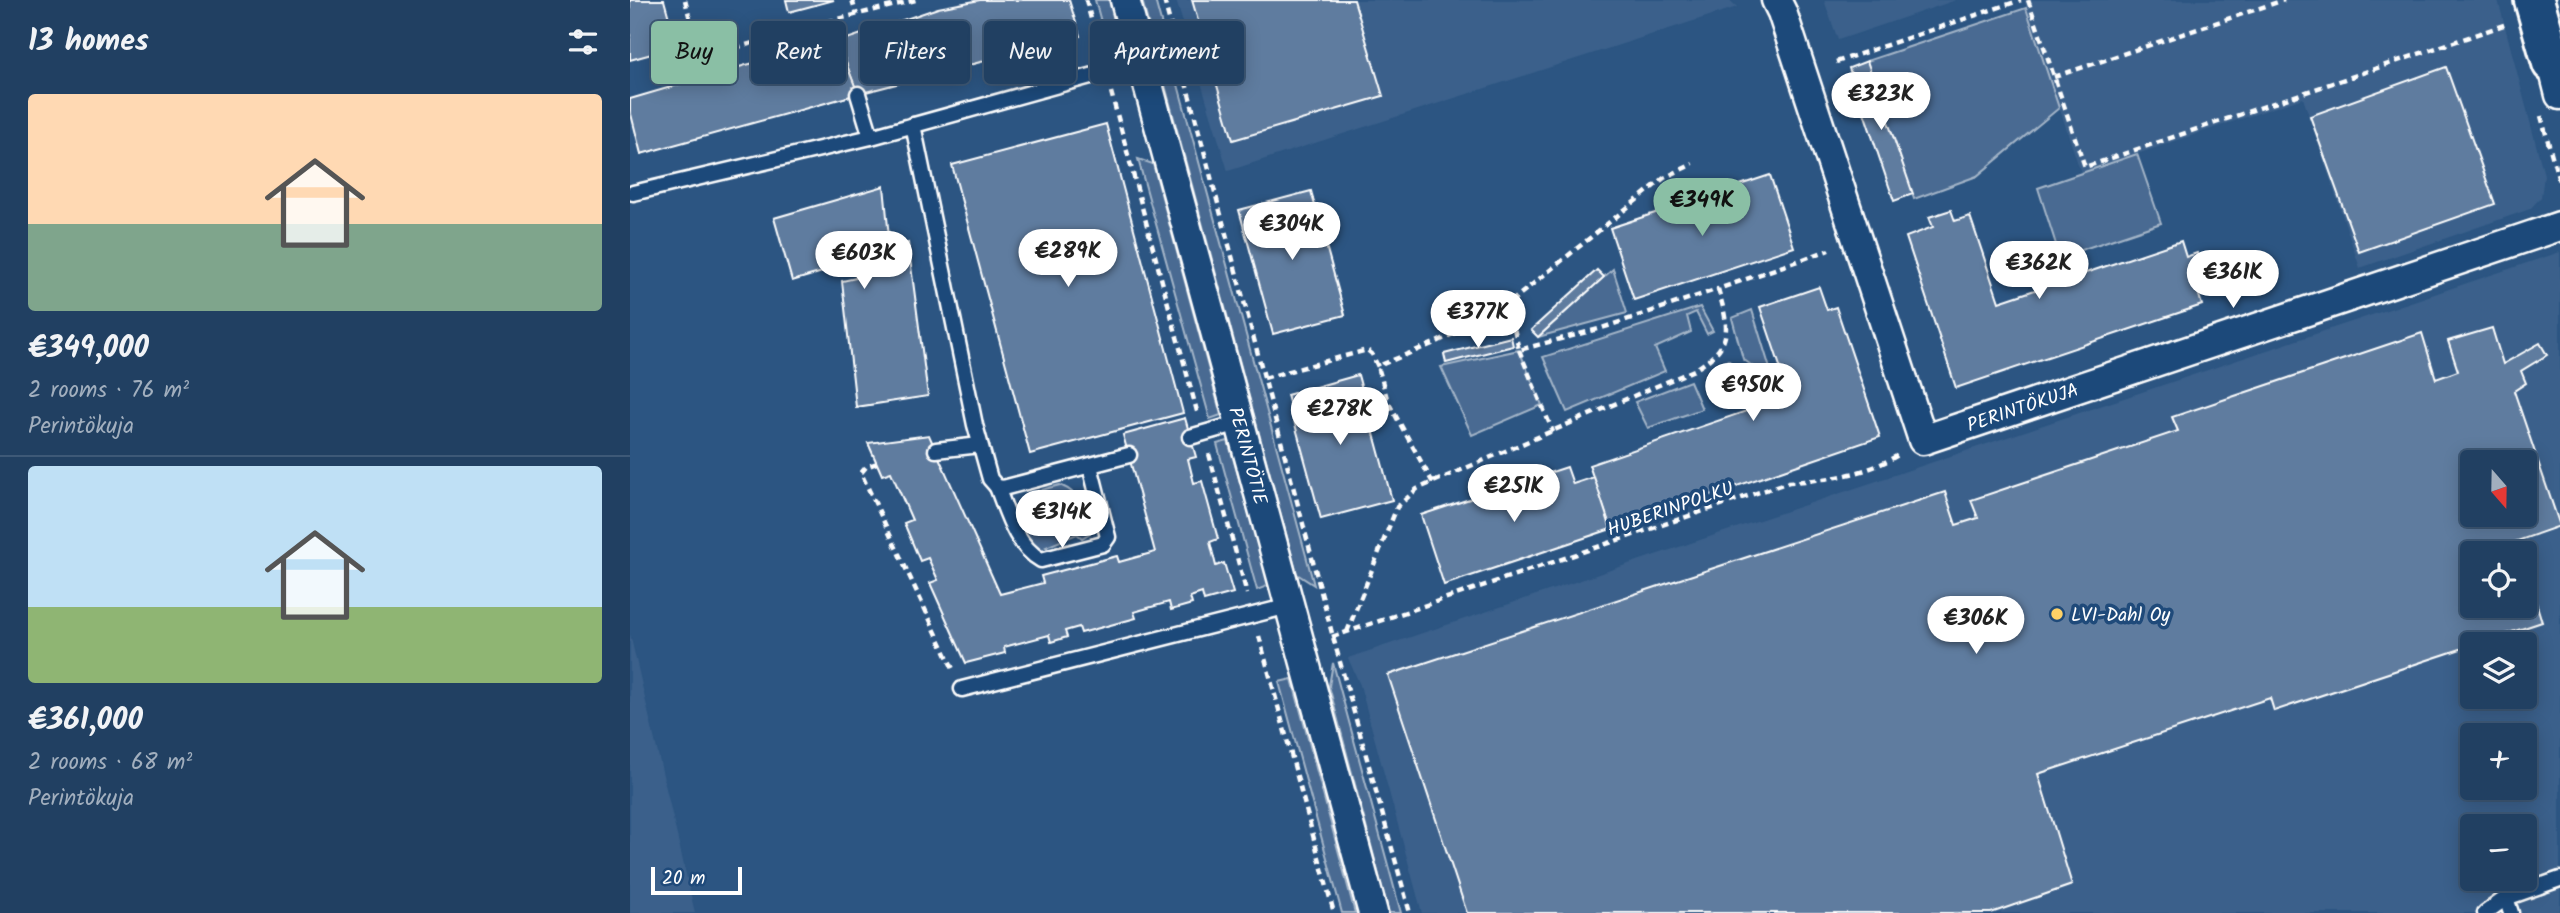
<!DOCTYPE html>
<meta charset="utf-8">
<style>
:root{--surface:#214062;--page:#294768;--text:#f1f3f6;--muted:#a2afbe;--line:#3e5977;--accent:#8abfa5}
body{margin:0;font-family:Kalam,sans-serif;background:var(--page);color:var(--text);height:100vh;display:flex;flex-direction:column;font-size:26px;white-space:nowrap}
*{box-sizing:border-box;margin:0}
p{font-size:23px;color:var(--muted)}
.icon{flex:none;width:38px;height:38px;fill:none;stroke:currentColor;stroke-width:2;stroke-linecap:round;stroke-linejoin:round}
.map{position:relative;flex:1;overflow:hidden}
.details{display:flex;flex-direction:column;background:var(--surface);width:630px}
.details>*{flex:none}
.hud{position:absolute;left:21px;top:21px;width:665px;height:63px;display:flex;gap:14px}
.needle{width:46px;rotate:160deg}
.controls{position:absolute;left:1830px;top:450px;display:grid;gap:14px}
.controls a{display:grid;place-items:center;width:77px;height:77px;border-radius:7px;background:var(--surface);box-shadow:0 4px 18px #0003,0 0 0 2px var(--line);font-size:35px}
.scale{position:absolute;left:21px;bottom:18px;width:91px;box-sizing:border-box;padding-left:7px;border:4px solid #fff;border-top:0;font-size:19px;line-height:24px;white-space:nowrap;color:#fff;-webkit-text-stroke:5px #1f4a7a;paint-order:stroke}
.price{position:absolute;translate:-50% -60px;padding:0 16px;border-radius:24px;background:#fff;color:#222;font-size:23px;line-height:46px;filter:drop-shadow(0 2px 4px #0008)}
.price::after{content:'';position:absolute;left:50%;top:42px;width:21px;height:16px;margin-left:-10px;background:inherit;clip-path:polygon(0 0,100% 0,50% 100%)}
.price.active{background:var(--accent);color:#111}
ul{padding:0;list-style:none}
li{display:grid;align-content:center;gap:14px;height:371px;padding:0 28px}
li+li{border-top:2px solid var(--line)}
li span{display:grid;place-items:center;height:217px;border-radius:7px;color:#555}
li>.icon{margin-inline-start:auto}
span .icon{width:126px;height:126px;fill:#fffc;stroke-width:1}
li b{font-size:30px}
h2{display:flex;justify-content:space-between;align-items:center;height:84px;padding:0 28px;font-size:30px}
.tag{padding:0 24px;border-radius:7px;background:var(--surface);box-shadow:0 4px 18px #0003,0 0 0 2px var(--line);font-size:24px;line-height:63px}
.tag.active{background:var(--accent);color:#111}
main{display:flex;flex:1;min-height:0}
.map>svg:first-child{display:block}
.built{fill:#3b618b;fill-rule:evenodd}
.green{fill:#486b92;stroke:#a4b5c8;stroke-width:2}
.building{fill:#5e7c9f;stroke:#fff;stroke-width:2;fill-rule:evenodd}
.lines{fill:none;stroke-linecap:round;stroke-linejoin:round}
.lane-casing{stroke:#fff;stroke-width:19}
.street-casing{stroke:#fff;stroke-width:33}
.secondary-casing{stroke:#fff;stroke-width:44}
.path{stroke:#fff;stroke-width:4.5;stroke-dasharray:7 5;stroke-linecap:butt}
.lane{stroke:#1f4a7a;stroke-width:14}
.street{stroke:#1f4a7a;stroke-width:28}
.secondary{stroke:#1f4a7a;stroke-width:38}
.poi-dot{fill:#ffd166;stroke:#1f4a7a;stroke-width:2.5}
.labels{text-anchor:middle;stroke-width:7;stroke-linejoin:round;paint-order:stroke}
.street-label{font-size:19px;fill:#fff;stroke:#1f4a7a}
.poi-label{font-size:19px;fill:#fff;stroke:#1f4a7a;text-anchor:start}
</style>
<main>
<section class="details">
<h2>13 homes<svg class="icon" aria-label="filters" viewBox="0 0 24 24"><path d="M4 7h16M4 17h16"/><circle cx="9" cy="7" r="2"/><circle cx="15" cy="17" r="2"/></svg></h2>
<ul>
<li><span style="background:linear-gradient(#ffd9b3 60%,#7fa58c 0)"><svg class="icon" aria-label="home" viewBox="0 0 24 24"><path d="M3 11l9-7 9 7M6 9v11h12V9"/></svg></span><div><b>€349,000</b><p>2 rooms · 76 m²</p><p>Perintökuja</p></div></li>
<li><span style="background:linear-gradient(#bfe0f5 65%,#8fb573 0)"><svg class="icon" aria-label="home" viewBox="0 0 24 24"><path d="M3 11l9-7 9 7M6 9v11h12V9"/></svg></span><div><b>€361,000</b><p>2 rooms · 68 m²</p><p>Perintökuja</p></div></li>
</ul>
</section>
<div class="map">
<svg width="1930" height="913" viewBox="0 0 1930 913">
<rect width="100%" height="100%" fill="#2c5582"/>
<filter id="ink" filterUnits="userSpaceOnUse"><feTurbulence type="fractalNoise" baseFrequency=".0143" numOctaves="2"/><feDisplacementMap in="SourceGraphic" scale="14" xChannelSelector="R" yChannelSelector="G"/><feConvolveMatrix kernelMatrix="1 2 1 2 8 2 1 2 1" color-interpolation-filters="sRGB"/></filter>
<g filter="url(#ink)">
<g class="built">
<path d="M546,0H1099L1107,7L598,171Z"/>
<path d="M1194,0H1326L1208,40Z"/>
<path d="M1394,0H1868L1914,175L1911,197L1900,209L1730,268L1673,98L1451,173Z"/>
<path d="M1930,252V913H792L730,685L718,658ZM1843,462H1895V514H1843ZM1843,553H1895V606H1843ZM1843,644H1895V696H1843ZM1843,735H1895V788H1843ZM1843,826H1895V878H1843Z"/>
<path d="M0,634L65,913H0Z"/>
</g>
<g class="green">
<path d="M465,0H479L491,49L479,51Z"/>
<path d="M512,0H525L684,585L667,574Z"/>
<path d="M1396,8L1429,108L1347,176L1284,199L1237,61Z"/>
<path d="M1507,154L1531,223L1430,257L1408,188Z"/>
<path d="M508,159L523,164L591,415L580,419Z"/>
<path d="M983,269L997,313L908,337L974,277Z"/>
<path d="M1070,307L1083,331L1077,334L1066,312L1057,316L1061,332L1025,348L1035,371L937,412L913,357Z"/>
<path d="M1122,310L1141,372L1133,374L1113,359L1102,318Z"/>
<path d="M889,350L912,405L842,435L811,367Z"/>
<path d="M1098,360L1113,373L1120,388L1092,398L1085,384L1082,368Z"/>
<path d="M1060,381L1072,409L1018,428L1005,402Z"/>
<path d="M598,441L640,585L627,590L587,444Z"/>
<path d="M430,485C451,494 458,510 460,533L452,538L447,534L416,547L418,549L415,554L396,539L389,506C398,492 415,489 430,485Z"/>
<path d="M703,663L771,913H759L699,686Z"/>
<path d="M662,679L725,913H712L649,682Z"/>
</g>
<g class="building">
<path d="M0,0H34L47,47L0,60Z"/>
<path d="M156,0H204L159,12Z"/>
<path d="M350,0H439L450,36L228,94L208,42L308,8Z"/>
<path d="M562,0H724L753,96L603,140Z"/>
<path d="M208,42L228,94L11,154L0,110V99L116,65Z"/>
<path d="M1237,61L1283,194L1264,201L1219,68Z"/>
<path d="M1816,67L1865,204L1729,252L1680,116Z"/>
<path d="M476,124L553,413L400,454L322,165Z"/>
<path d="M1140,175L1164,247L1004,300L980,228Z"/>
<path d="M254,186L260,248L278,243L298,396L226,407L212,281L226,278L223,263L162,281L144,218Z"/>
<path d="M681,191L715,315L643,334L609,210Z"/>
<path d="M1321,210L1325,221L1340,216L1369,302L1551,241L1556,257L1567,253L1575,278L1565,282L1572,305L1326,388L1276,237L1303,227L1299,217Z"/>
<path d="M967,270L974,277L908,337L901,330Z"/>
<path d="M1189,287L1197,310L1206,307L1250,437L981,529L959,465L1160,396L1130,307Z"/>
<path d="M1862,328L1873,364L1910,343L1917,355L1891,371L1896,383L1884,391L1930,526L1867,548L1869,553H1843V606H1895V591L1902,589L1912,622L1644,711L1640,698L1408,774L1442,885L1361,913H837L758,675L1315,492L1326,525L1348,518L1341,500L1548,431L1542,417L1792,333L1806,379L1828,371L1818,341ZM1843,462H1895V514H1843Z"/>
<path d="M881,337L883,346L816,363L814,354Z"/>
<path d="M728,375L762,500L691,519L657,395Z"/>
<path d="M555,418L566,457L558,459L564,483L572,481L588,539L580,542L586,566L594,563L603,593L574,601L572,593L560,597L562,604L541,610L539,602L504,612L506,618L451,633L449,627L435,631L437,637L421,642L419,635L374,647L375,653L336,663L300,583L308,580L298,558L290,561L274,523L282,520L261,472L252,475L238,443L299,435L370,594L413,583L411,576L487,556L489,562L525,552L493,435Z"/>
<path d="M937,467L943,484L964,477L981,529L814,585L791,515Z"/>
</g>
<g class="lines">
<defs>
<g id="lane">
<path d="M228,94L241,137"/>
<path d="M283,125L345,425L360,479L367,487L373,488L499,455"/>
<path d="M3,193L241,137L511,62"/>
<path d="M560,437L609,423"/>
<path d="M306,450L350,445"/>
<path d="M367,487C377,512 385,545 411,560L473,544L478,537L460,466"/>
<path d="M332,689L659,606"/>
<path d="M1876,898L1881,913"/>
<path d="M1855,913L1876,898L1930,879"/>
</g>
<g id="street">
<path id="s1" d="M495,0L743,913"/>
<path id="s2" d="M1146,0L1152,12L1293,440L1930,226"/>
<path d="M1922,63L1930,95"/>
</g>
<path id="secondary" d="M1904,0L1922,63L1930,60"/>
</defs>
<use href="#lane" class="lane-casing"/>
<use href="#street" class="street-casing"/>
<use href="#secondary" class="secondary-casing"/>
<g class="path">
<path d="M55,0L70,58L200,21L286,0"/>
<path d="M222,0L227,15"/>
<path d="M456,0L470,53"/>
<path d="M534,0L703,637L780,913"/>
<path d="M1398,0L1455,167L1877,24"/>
<path d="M200,21L208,42"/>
<path d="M1206,62L1391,0"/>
<path d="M1424,77L1654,0"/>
<path d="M481,92L568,415"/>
<path d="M1911,116L1930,185"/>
<path d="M872,309L883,324L889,350L972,328L1088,289"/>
<path d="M889,350L923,432"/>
<path d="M634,378L737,350L742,354L749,369"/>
<path d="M579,454L617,594"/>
<path d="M247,463L236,467L231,473L324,671"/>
<path d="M803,483L758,402L749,370L753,364L807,342L872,309L1034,178L1063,164"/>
<path d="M717,632L767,507L787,489L1064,370C1103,346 1100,330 1088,289L1199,250"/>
<path d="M629,636L704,913"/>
<path d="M702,637L1159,482C1196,480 1236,475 1268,455"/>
</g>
<use href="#lane" class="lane"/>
<use href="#street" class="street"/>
<use href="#secondary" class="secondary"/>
</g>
</g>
<circle class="poi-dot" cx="1427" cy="614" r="7"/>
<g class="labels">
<g class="street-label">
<text dy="7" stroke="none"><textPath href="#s2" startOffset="569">PERINTÖKUJA</textPath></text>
<text dy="7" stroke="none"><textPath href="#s1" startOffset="472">PERINTÖTIE</textPath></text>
<text transform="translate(1040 508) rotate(-19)" y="7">HUBERINPOLKU</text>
</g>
<g class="poi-label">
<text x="1441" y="621">LVI-Dahl Oy</text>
</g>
</g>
</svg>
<div class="controls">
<a><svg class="needle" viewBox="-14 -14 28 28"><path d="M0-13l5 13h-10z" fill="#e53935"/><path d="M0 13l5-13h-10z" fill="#a2afbe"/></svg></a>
<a><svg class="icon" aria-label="locate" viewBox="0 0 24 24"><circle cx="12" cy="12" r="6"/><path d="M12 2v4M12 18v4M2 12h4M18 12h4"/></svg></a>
<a><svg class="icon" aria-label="layers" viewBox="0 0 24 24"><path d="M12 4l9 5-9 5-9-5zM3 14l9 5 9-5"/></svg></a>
<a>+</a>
<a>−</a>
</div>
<div class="scale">20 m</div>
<b class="price" style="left:1251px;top:132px">€323K</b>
<b class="price active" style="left:1072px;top:238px">€349K</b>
<b class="price" style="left:662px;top:262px">€304K</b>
<b class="price" style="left:438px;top:289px">€289K</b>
<b class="price" style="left:234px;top:291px">€603K</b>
<b class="price" style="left:1409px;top:301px">€362K</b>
<b class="price" style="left:1603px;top:310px">€361K</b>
<b class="price" style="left:848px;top:350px">€377K</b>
<b class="price" style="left:1123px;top:423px">€950K</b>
<b class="price" style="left:710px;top:447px">€278K</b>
<b class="price" style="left:884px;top:524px">€251K</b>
<b class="price" style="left:432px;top:550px">€314K</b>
<b class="price" style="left:1346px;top:656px">€306K</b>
<div class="hud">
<a class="tag active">Buy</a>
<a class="tag">Rent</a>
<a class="tag">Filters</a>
<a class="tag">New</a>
<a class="tag">Apartment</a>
</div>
</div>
</main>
